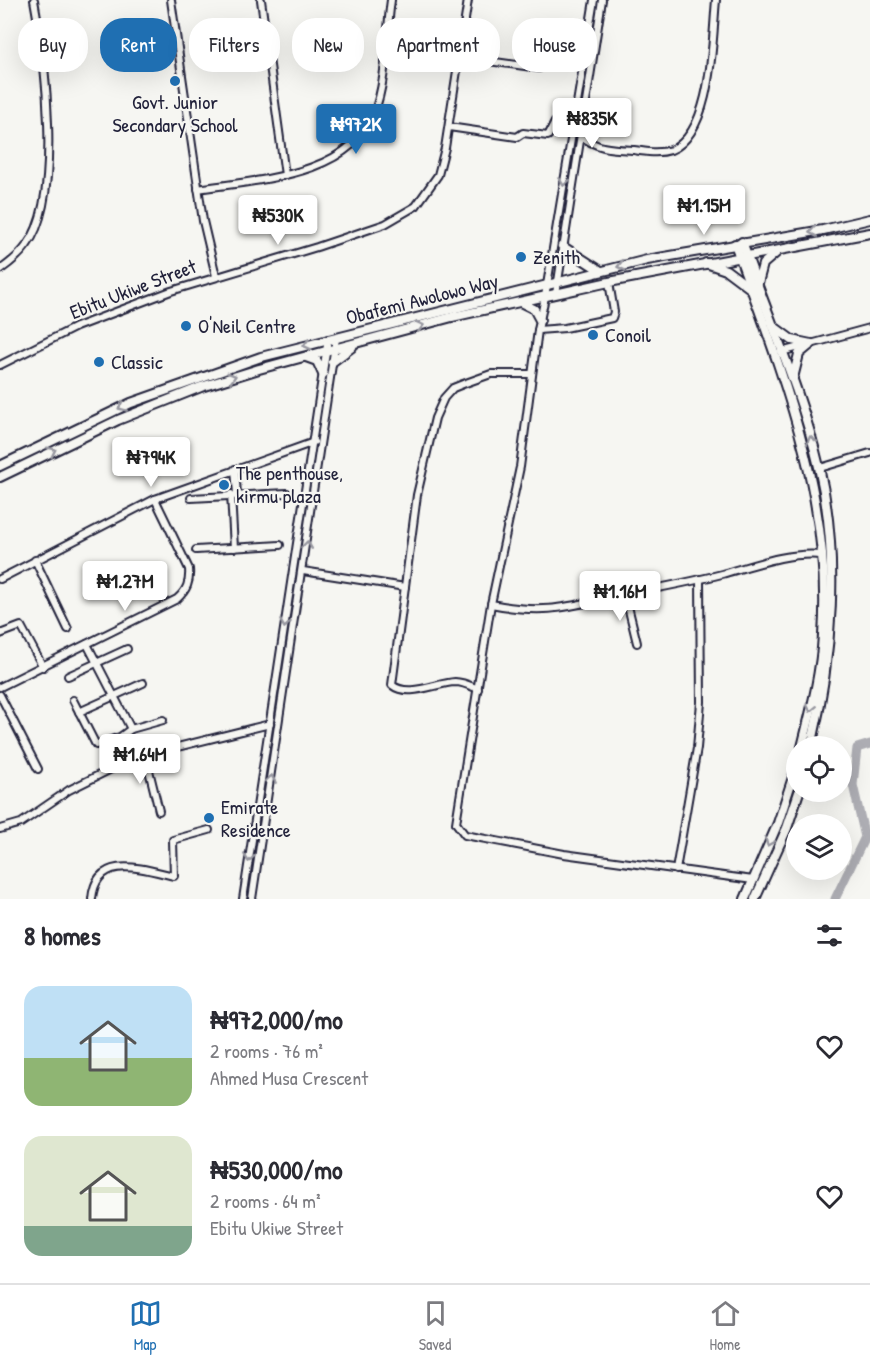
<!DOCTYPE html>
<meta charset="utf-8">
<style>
:root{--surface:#fff;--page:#f2f2f3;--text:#2b2b33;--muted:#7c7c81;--line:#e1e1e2;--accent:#1f6fb2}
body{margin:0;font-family:"Patrick Hand",sans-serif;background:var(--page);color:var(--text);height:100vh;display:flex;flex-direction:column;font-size:22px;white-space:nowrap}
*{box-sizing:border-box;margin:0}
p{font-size:20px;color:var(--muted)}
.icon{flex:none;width:33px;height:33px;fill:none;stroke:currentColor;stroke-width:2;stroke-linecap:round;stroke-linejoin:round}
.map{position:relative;height:899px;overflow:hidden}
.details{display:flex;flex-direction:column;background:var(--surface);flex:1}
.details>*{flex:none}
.banner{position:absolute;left:18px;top:18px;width:834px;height:54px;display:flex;gap:12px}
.tools{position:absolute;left:786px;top:736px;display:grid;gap:12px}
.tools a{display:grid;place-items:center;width:66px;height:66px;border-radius:50%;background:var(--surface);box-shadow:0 6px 24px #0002;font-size:30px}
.price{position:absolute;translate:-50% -51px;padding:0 14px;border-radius:6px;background:#fff;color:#222;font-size:20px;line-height:39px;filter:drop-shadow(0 2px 3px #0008)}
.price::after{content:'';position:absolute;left:50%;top:36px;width:18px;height:14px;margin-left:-9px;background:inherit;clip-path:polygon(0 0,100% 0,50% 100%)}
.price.on{background:var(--accent);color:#fff}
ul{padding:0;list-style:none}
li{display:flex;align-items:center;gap:18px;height:150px;padding:0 24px}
li span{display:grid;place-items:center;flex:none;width:168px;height:120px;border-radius:18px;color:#555}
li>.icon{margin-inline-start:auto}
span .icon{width:72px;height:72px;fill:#fffc;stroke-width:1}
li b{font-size:26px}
h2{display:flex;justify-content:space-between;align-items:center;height:72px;padding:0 24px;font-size:26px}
.chip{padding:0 21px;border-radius:24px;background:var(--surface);box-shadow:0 6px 24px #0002;font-size:21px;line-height:54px}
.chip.on{background:var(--accent);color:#fff}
.dock{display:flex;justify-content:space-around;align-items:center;height:84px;border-top:2px solid var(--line);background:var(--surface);font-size:16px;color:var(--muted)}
.dock a{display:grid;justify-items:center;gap:3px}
.dock .on{color:var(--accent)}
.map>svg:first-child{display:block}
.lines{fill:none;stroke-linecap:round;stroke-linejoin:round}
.river{stroke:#adadb3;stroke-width:9}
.minor-casing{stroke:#22223b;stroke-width:10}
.major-casing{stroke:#22223b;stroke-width:12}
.minor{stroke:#f6f6f2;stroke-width:6}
.major{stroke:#f6f6f2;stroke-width:8}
.oneway{stroke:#9797a0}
.poi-dot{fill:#1f6fb2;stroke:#f6f6f2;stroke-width:2}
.labels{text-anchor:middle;stroke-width:4.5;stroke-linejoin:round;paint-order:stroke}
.poi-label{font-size:20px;fill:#22223b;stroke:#f6f6f2;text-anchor:start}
.street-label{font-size:20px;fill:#22223b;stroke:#f6f6f2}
</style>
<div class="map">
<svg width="870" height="899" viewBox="0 0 870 899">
<rect width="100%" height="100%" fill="#f6f6f2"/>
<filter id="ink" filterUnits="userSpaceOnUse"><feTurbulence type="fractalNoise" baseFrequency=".0167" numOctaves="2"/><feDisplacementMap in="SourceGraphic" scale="12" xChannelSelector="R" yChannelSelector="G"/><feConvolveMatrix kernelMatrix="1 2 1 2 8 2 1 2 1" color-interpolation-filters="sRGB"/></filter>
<g filter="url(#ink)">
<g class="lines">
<path class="river" d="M835,899L865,837L853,785L857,748L870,744"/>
<defs>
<g id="minor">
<path d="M171,0L203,221L216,276"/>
<path d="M261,0L285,175"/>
<path d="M594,0L545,297L538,330L520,467L491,604L456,823L465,835L564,854L753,880"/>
<path d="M387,32L461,42"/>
<path d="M459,57L539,68"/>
<path d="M449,127L517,137L523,133L548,136L555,122"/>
<path d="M582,136C595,149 616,149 634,150C646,152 659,154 671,150C713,132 712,40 716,0"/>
<path d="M198,189C255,180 350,177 374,113C387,81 386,35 391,0"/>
<path d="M0,270C10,263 20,255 27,245C63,198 45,56 34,0"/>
<path d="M556,294L602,0"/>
<path d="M538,330L565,328L612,318L614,312L609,282"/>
<path d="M781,352L870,328"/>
<path d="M0,365L76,327L171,291L317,247L385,224L416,206L438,175L445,148L468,0"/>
<path d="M820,468L870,453"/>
<path d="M235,469L237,494"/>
<path d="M231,494L234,548"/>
<path d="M191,498L287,493"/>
<path d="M196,550L280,545"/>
<path d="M35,560L68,629"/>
<path d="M303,571L405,587"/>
<path d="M0,579L155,499L314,442"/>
<path d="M625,594L637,643"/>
<path d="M491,604C550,616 572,605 627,594C659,588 691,582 722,574C754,565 788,552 821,555"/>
<path d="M0,634L21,626L43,667"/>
<path d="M87,644L131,729L163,720"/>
<path d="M68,676L127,649"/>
<path d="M0,687L177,599C187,590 190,582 189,569L155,499"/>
<path d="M478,689C471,686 463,682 455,682C436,683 408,698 392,685L417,495L435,418L444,398L453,388L463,384L491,374H532"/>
<path d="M0,695L38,769"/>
<path d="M73,700L96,745L120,737L131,729"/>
<path d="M79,712L143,683"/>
<path d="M145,754L159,811"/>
<path d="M0,829L21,823L69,790L133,758L270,724"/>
<path d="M676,870L697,748L701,702L700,579"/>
<path d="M92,899C96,852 143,869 174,876L173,840L209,830"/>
<path d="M243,899L328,339"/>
<path d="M252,899L336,338"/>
</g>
<g id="major">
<path d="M742,242C768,317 801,390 819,467C840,556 832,659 811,747"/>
<path d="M735,244C781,371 833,497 823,635C821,673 811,711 802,747"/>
<path d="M562,246L601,271"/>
<path d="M706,263L726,270L750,288"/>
<path d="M758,283L763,264L777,252"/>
<path d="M522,303L534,309L540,320"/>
<path d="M773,326L792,340L811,344"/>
<path d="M306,357L317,361L323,374"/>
<path d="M332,362L352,347"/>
<path d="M793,378L799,354L811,344"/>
<path d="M0,466L131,403L261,357L647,260L823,230L870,219"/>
<path d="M0,477L118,420L201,387L259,369L452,317L609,282L870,233"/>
<path d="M745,899L778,823L796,768"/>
<path d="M755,899L787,828L799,792"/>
</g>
</defs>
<use href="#minor" class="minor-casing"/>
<use href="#major" class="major-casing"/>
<use href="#minor" class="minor"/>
<use href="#major" class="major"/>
</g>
<defs><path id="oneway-chevron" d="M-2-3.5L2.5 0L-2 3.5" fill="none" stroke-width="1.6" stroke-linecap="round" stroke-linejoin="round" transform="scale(1.5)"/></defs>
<g class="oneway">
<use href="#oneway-chevron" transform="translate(564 182) rotate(99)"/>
<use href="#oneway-chevron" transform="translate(813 232) rotate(170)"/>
<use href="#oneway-chevron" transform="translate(621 266) rotate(166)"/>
<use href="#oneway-chevron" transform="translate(420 326) rotate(-14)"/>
<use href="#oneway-chevron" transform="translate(307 345) rotate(165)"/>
<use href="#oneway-chevron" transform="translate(232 377) rotate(-17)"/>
<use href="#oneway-chevron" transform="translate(122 407) rotate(156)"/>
<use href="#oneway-chevron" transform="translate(811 440) rotate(-106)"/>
<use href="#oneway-chevron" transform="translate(52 451) rotate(-26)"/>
<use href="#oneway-chevron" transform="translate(307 545) rotate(-83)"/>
<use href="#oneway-chevron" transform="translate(285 624) rotate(99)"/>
<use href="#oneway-chevron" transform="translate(811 708) rotate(102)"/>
<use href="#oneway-chevron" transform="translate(271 779) rotate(-81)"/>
<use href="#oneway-chevron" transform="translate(769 842) rotate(113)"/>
<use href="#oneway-chevron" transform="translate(249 858) rotate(98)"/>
</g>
</g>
<g class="poi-dot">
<circle cx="175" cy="81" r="6"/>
<circle cx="521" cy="257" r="6"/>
<circle cx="186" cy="326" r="6"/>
<circle cx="593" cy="335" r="6"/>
<circle cx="99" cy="362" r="6"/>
<circle cx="224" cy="485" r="6"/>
<circle cx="209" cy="818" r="6"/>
</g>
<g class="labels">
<g class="poi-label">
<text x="175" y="109" text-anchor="middle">Govt. Junior<tspan x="175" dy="23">Secondary School</tspan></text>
<text x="533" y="264">Zenith</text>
<text x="198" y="333">O'Neil Centre</text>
<text x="605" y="342">Conoil</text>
<text x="111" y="369">Classic</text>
<text x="236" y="480">The penthouse,<tspan x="236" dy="23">kirmu plaza</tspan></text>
<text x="221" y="814">Emirate<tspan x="221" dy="23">Residence</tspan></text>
</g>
<g class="street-label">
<text transform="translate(133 289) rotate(-21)" y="7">Ebitu Ukiwe Street</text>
<text transform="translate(422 299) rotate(-14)" y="7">Obafemi Awolowo Way</text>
</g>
</g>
</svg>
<div class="tools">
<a><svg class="icon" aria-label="locate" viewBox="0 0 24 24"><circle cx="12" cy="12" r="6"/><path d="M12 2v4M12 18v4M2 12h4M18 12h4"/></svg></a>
<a><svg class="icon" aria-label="layers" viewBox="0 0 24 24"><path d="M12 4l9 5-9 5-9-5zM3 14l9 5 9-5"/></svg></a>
</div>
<b class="price" style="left:592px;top:149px">₦835K</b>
<b class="price on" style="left:356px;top:155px">₦972K</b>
<b class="price" style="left:704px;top:236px">₦1.15M</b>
<b class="price" style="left:278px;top:246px">₦530K</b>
<b class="price" style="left:151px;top:488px">₦794K</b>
<b class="price" style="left:125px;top:612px">₦1.27M</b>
<b class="price" style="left:620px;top:622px">₦1.16M</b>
<b class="price" style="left:140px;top:785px">₦1.64M</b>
<div class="banner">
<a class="chip">Buy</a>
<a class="chip on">Rent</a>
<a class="chip">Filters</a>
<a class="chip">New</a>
<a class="chip">Apartment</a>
<a class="chip">House</a>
</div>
</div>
<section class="details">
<h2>8 homes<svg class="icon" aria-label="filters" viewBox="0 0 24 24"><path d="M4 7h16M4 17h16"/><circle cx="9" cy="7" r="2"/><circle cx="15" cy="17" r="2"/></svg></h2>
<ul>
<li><span style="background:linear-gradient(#bfe0f5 60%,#8fb573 0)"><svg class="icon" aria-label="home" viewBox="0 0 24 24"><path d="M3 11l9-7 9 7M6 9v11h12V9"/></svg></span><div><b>₦972,000/mo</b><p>2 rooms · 76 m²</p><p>Ahmed Musa Crescent</p></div><svg class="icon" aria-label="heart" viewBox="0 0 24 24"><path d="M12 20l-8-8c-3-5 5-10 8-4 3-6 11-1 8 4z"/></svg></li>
<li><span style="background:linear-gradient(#dfe7d0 75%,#7fa58c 0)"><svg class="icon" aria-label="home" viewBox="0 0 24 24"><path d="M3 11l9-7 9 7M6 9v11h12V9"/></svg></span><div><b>₦530,000/mo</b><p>2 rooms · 64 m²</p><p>Ebitu Ukiwe Street</p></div><svg class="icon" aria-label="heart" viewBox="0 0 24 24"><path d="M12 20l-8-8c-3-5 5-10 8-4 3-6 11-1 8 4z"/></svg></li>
</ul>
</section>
<nav class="dock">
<a class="on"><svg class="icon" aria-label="map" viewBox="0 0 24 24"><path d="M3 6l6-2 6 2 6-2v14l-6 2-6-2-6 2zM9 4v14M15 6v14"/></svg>Map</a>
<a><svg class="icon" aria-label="saved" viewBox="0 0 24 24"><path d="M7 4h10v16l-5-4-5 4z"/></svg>Saved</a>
<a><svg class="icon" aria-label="home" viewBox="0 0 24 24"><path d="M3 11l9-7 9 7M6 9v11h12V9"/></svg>Home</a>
</nav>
